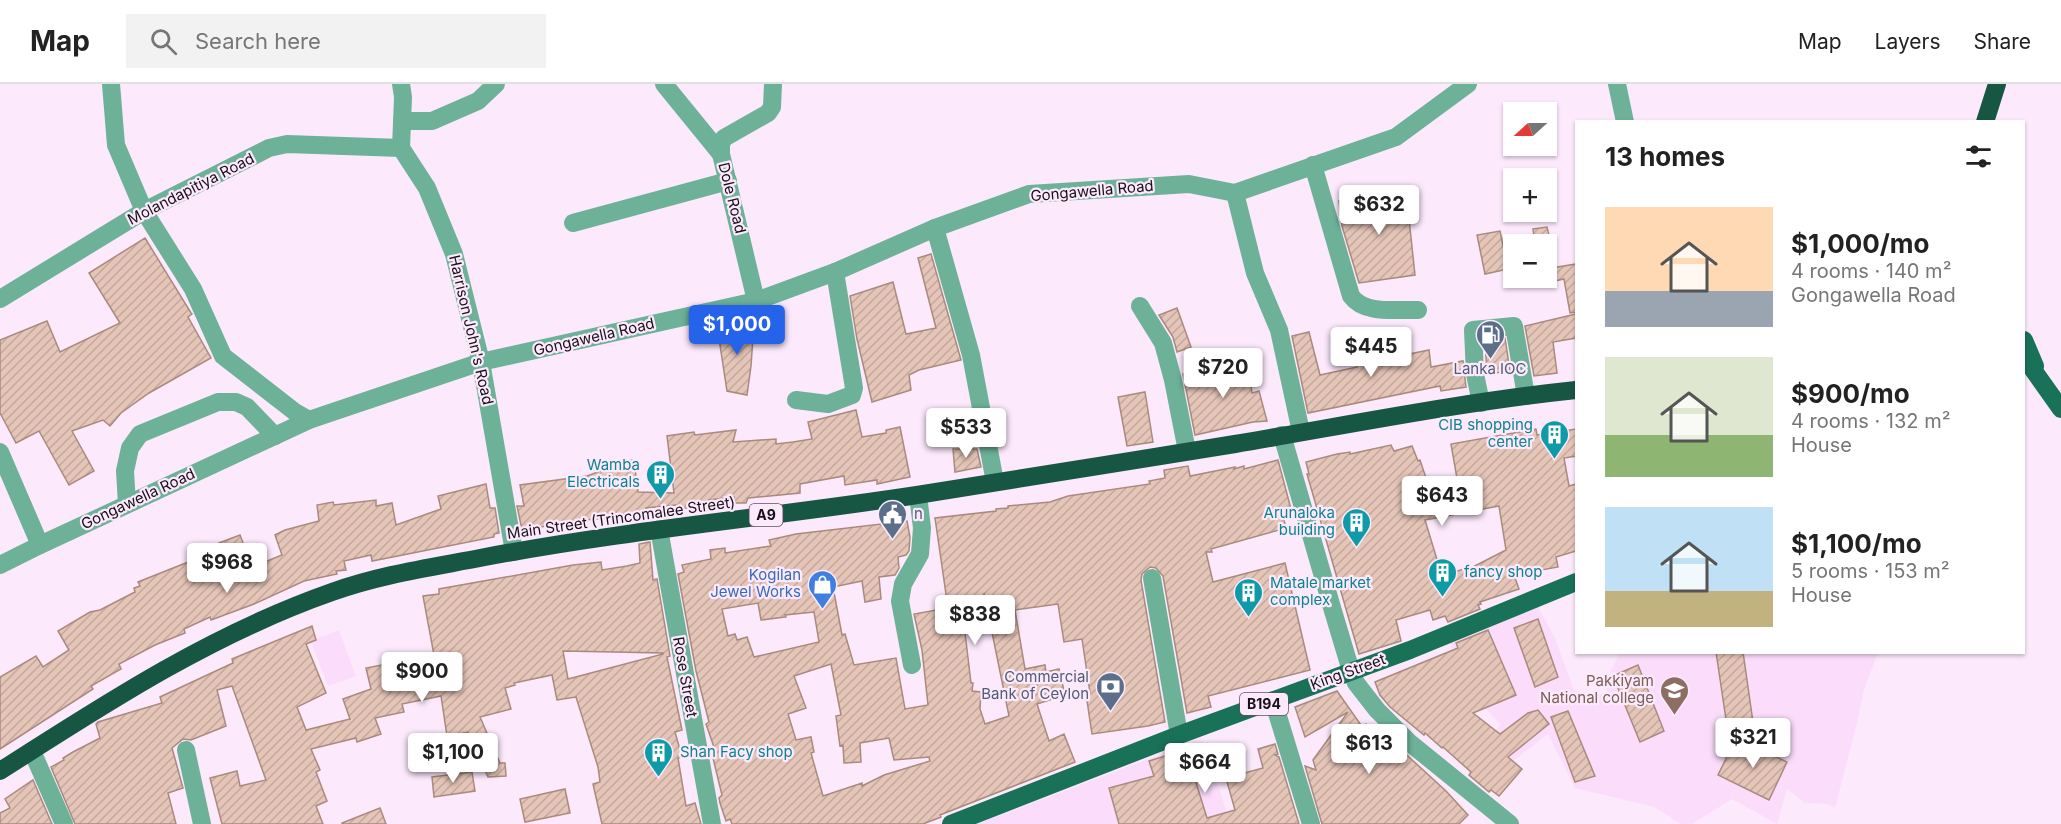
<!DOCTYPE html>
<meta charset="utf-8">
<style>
:root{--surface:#fff;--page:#f2f2f2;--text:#222;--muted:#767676;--line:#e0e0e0;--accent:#2563eb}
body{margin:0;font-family:Inter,sans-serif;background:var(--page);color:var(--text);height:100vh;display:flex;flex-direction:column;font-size:22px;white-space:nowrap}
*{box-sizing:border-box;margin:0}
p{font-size:20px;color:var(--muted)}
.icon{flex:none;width:33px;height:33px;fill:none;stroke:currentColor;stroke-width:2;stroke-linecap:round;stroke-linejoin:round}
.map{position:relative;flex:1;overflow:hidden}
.panel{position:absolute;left:1575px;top:36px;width:450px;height:534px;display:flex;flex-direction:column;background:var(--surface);border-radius:0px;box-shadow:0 2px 4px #0004}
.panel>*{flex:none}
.needle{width:39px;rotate:249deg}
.controls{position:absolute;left:1503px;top:18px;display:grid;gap:12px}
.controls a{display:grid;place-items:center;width:54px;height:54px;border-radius:0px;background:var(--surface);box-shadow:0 2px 4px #0004;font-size:30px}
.price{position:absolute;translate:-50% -51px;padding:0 14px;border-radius:6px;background:#fff;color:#222;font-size:20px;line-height:39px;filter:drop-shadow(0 2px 3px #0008)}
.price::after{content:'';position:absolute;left:50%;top:36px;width:18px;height:14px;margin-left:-9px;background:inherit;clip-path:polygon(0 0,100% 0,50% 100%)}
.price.selected{background:var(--accent);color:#fff}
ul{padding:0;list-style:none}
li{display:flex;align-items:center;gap:18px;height:150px;padding:0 30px}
li span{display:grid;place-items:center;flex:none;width:168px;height:120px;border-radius:0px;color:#555}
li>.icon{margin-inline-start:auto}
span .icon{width:72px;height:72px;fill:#fffc;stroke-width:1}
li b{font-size:26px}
h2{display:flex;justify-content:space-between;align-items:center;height:72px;padding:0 30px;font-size:26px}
header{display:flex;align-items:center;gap:36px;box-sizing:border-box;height:84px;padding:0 30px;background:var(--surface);border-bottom:2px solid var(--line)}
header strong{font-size:28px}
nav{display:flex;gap:33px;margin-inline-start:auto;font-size:21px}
.search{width:420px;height:54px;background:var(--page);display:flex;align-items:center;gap:15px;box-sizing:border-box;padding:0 21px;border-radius:0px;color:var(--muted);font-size:22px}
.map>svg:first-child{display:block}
.built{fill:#fbddfb}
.building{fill:url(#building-hatch);stroke:#a88a7e;stroke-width:1.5;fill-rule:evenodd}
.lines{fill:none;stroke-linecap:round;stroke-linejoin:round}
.minor{stroke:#6db199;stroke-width:18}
.major{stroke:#197158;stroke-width:18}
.highway{stroke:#185644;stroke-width:18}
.labels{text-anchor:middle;stroke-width:4.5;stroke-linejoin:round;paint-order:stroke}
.shield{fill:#fce9fc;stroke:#5d525d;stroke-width:1.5}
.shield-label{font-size:14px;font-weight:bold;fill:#191119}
.street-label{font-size:15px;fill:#191119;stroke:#fce9fc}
.service-label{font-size:15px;fill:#4e5e75;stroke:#fce9fc}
.culture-label{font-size:15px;fill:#0d838f;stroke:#fce9fc;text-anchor:end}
.shop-label{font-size:15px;fill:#366cbe;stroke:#fce9fc;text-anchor:end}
.education-label{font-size:15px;fill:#785e54;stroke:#fce9fc;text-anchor:end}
</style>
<header>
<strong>Map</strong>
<div class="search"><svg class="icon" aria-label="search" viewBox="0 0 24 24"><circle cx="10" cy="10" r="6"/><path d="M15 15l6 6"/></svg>Search here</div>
<nav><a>Map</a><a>Layers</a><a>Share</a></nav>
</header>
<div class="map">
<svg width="2061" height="740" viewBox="0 0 2061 740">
<defs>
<pattern id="building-hatch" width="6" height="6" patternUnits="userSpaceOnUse" patternTransform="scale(1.5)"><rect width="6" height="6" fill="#e5c5b8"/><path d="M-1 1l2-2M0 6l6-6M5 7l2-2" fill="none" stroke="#c4a89e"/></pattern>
</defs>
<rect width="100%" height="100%" fill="#fce9fc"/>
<g class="built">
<path d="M1538,523L1554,552L1574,606L1590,612L1606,609L1611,586L1620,569H1878L1864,605L1857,639L1835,724L1827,720L1805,719L1787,705L1777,740L1732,715L1692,740H1681L1654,723L1575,704L1548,650L1500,687L1474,665L1501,641L1484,623L1448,556Z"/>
<path d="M339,546L356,592L328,602L311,557Z"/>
<path d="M1198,656L1206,659L1230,740H977Z"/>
</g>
<g class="building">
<path d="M1406,107L1415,191L1359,199L1342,142L1339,117Z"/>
<path d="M1547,143L1551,160H1535L1533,145Z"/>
<path d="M1500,147L1508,185L1485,190L1477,151Z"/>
<path d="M145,154L191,229L192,230L188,233L211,274L149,309L121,329L110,342L103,336L72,347L94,387L69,401L39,347L16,359L0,329V256L47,237L60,268L120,239L89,189Z"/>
<path d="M931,170L961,276L919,286L909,291L911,306L872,318L857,255L850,212L893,198L906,250L936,244L918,174Z"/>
<path d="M1576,180V228L1570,229L1564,195L1546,199V185Z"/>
<path d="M1177,224L1191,263L1177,268L1173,253L1159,231Z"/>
<path d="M1576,230V254L1553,258L1557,289L1534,292L1525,242Z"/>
<path d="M754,240L751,282L747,311L727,307L718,248L732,241Z"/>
<path d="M1309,248L1320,291L1357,283L1356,281L1429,266L1431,283L1463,277L1466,303L1441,307L1440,302L1308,329L1292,252Z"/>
<path d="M1505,254L1510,287L1487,290L1485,256Z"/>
<path d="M1248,279L1252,309L1259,307L1267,337L1253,338L1195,351L1183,290L1201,286V290Z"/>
<path d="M1145,308L1153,358L1127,362L1118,313Z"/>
<path d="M856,326L862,353L886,349V346L900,343L910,393L877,400V396L845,401L844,392L800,400V409L748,414L746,419H735L734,413L709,416V418L703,419L704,422L677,425L676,421L646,424L647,430L585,436L522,446L517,422H524L520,401L587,392L609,384L608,379L634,376L638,408L674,409L667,352L694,348L695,351L736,346L733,358L776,355V360L793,358L812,355L808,338Z"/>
<path d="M1536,345L1537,351L1576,345V372L1564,374L1569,402L1576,400V467L1556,473L1558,483L1514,491L1519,505L1480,518L1481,520L1478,521L1480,525L1448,538L1445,532L1433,536L1430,526L1396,536L1401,557L1359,570L1307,390H1309L1306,378L1337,370L1350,368V370L1391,361L1394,367L1412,362L1418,377L1420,376L1431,409L1459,406L1451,360ZM1499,422L1506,466L1467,486V484L1442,492L1425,436Z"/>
<path d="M953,365H977L981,383L955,388Z"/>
<path d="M1278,376L1291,425L1282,428L1286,444L1211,465L1212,468H1206L1213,498L1285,479L1310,586L1208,612L1211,623L1187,629L1163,492L1156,484L1150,483L1142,490L1141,496L1165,638L1148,642L1092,650L1086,610L1090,609L1082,555L1064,558L1058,520L1015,526L1025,585L1045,581L1046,588L1059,585L1065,611L1037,620L1049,657L1064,650L1075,678L940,731L941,733L923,740H732L730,735L726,737L720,719L719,714L722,711L712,670L716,669L706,640L709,638L696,587L678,490L684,488L682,481L711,475L710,466L725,464V469L771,462L769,456L796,450L907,437L910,453L909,467L906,471L898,473L899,484L895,491L879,493L881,515L865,518L862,497L833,503L842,551L845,550L854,581L896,574L905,625L928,621L922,566L914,530L948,524L935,434L996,427V425L1008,424V422L1050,418L1068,412L1150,400L1149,397L1165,394L1164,386L1188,382L1190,392L1235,383L1234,385L1244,382V385ZM984,509L1009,632L985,640L980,625L981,608L972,607L973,599H971L964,540L980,539ZM758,519L761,536L786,533L785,531L814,528L819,558L754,573L747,553L737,556L735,550L728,552L722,525ZM831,580L841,631L836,632L840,662L843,661L844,679L861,678L860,659L889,654L894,676L929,673L930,677L884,691L862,702V699L823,712L811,669L814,668L811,653L796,656L788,630L806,624L794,592Z"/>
<path d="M486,400L490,424H495L499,449L494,450V453L372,477L371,471L344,477L346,486L336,487L337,490L304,497L254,520L211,536L210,533L184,545L185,549L155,561L119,580L121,585L91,602L93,605L0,665V593L36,572L43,583L69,566L58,547L90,528L100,526L135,508L134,504L140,502L138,498L221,465L219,459L240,451L252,483L282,471L275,451L285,446L319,437L317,421L333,418L334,421L376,416V422L392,419L396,441L441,425L438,412Z"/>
<path d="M650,458L653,496L657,495L670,572L667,573L682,646L675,648L682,673L678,674L686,722L695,719L701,740H602L593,700L600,698L598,683L576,613L557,616L552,591L514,599L515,601L505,604L511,625L480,633L500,679H505L506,692L488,693L468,648L447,652L441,612L402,620L404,628L375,634L381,650L357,658L356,654L311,665L320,686L316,688L327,717L316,722L323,740H222L210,694L237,687L240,702L266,696L232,602L217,606L226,642L191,656L183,655L172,664L183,704L168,709L176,740H75L51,683L64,676L63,674L73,668L100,654L96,640L98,638L162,619L160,613L233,579L232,575L312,542L316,556L306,560L326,609L297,623L306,646L350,635L343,615L371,605L366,584L434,571L423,512L439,510V505L573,481L601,478L602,486L627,482L640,479L639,460ZM563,567L663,569V570L568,595Z"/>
<path d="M1538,535L1558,593L1535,603L1514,544Z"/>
<path d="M1488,546L1516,611L1473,629L1500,650L1528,629L1538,626L1549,640L1508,673L1522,685L1499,712L1491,706L1489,708L1469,691L1471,688L1443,663L1442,664L1425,649L1424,651L1390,623L1380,611L1375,598L1458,564L1456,559Z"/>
<path d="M1716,568H1743L1754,645L1728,649Z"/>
<path d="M1638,581L1664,647L1640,658L1613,592Z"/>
<path d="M1337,607L1363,644L1366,640L1402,674L1398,663L1446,707L1468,731L1459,740H1322L1305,682L1316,686L1313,676L1348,628L1305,653L1295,623Z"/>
<path d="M1568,627L1595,692L1575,698L1551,633Z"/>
<path d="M1736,654L1787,678L1769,716L1718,691Z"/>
<path d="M1275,660L1278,670L1275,671L1279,673L1299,740H1119L1109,704L1154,692L1149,677L1197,662L1205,689L1194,692L1207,734L1235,726L1226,694L1263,684L1258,665Z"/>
<path d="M472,688L475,707L434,713L432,693Z"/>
<path d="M33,696L52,740H0V729L10,724L5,715Z"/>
<path d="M565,705L570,729L525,738L520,715Z"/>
<path d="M380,724L386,740H342V739Z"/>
</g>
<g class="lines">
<g class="minor">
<path d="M111,0L116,61L144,127L193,205L223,272L295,328L309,336"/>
<path d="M401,0L403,13L401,64L427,104L454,170L481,278L514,468"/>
<path d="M664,0L721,70"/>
<path d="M1617,0L1625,38"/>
<path d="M402,37H432L478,17L496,0"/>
<path d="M1313,81L1351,212C1365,231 1396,225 1418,226"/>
<path d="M1235,109L1255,189L1279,246L1301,348"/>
<path d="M573,139L728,97"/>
<path d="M935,144L971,271L995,398"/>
<path d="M0,215L144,127L269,64L287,60L401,64"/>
<path d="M756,217L721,70V60L724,54L768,29L772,23L773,0"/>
<path d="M1140,222L1163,259L1173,296L1187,367"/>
<path d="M796,316L828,320L852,311L854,304L835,188"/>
<path d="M1481,319L1475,290L1473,246L1514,242L1526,312"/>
<path d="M1282,351L1333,527L1351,587L1356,599L1377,626L1410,659L1510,740"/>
<path d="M0,368L40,461"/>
<path d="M127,420L125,387L130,364L140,350L218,318H236L247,323L275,352"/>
<path d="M659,445L712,740"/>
<path d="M0,481L40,461L309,336L481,278L756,217L835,188L935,144L1029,110L1189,100L1235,109L1396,53L1468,0"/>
<path d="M1152,494L1179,651"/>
<path d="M912,581L900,517L903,500L920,470L922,444L918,411"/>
<path d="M1273,616L1311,740"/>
<path d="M186,666L202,740"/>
<path d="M32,667L64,740"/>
</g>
<g class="major">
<path d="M2024,256L2035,282"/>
<path d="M2024,273L2061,325"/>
<path d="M951,740L1179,651L1410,566L1576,498"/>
</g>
<g class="highway">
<path d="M1985,38L1997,0"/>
<path d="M0,687C106,619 212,550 332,508C382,490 434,483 485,473C628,446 773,433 917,411C1023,395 1129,377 1235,360C1348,341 1462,318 1576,306"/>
</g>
</g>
<defs>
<symbol id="fuel-pin" viewBox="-11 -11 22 30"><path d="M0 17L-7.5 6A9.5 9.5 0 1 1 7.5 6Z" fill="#5c6f8a" stroke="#fce9fc"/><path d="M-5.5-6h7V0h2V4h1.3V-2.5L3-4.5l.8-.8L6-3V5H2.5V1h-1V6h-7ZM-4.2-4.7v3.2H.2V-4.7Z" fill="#fff"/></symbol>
<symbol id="building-pin" viewBox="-11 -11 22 30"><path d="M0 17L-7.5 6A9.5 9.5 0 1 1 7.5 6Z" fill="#0f9aa8" stroke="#fce9fc"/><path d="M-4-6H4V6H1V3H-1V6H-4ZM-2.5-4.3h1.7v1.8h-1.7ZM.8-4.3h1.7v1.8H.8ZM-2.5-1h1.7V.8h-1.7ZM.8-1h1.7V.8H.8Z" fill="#fff"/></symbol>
<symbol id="civic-pin" viewBox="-11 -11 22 30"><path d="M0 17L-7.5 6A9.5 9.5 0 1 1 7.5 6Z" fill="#5c6f8a" stroke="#fce9fc"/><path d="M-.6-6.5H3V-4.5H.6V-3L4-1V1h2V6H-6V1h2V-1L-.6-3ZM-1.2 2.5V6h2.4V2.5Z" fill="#fff"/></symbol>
<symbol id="shop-pin" viewBox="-11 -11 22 30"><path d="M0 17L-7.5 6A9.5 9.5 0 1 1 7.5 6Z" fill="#3f7fe0" stroke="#fce9fc"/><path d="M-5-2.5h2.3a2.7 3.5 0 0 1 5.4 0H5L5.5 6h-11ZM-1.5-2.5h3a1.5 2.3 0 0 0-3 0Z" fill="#fff"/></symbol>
<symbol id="bank-pin" viewBox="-11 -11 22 30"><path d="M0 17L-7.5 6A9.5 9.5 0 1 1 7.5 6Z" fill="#5c6f8a" stroke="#fce9fc"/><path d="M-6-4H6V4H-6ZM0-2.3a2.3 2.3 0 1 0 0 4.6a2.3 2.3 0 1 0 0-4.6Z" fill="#fff"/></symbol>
<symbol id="school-pin" viewBox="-11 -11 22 30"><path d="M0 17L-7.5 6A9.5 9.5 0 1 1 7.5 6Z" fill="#8d6e63" stroke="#fce9fc"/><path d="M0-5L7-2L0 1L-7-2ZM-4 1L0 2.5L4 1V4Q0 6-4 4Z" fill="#fff"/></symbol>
</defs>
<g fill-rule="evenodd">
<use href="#fuel-pin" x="1474" y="234" width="33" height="45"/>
<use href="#building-pin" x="1538" y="334" width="33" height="45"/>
<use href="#building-pin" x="644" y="374" width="33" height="45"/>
<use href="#civic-pin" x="876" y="414" width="33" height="45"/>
<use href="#building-pin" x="1340" y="422" width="33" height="45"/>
<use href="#building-pin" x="1426" y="472" width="33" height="45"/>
<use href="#shop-pin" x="806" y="484" width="33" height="45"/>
<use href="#building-pin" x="1232" y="492" width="33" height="45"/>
<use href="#bank-pin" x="1094" y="586" width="33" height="45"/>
<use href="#school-pin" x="1658" y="590" width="33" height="45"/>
<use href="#building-pin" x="642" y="652" width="33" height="45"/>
</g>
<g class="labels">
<g class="shield">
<rect x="749.5" y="420" width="33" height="22" rx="4.5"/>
<rect x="1240" y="609" width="48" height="22" rx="4.5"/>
</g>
<g class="shield-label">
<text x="766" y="436">A9</text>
<text x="1264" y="625">B194</text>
</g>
<g class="street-label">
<text transform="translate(191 105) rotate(-27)" y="5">Molandapitiya Road</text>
<text transform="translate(1092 107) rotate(-5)" y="5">Gongawella Road</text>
<text transform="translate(732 114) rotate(76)" y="5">Dole Road</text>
<text transform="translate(471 246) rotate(77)" y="5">Harrison John's Road</text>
<text transform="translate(594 253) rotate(-13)" y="5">Gongawella Road</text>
<text transform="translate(138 415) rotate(-25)" y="5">Gongawella Road</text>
<text transform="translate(621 434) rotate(-8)" y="5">Main Street (Trincomalee Street)</text>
<text transform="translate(1348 588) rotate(-20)" y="5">King Street</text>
<text transform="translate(685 593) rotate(80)" y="5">Rose Street</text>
</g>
<g class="service-label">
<text x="1490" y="290">Lanka IOC</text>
<text x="914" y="435" text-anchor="start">n</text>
<text x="1089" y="598" text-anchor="end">Commercial<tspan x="1089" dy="17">Bank of Ceylon</tspan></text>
</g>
<g class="culture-label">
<text x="1533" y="346">CIB shopping<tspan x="1533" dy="17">center</tspan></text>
<text x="640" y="386">Wamba<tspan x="640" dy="17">Electricals</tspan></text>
<text x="1335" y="434">Arunaloka<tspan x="1335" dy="17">building</tspan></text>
<text x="1464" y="493" text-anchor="start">fancy shop</text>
<text x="1270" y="504" text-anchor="start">Matale market<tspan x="1270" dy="17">complex</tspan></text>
<text x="680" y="673" text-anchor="start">Shan Facy shop</text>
</g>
<g class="shop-label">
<text x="801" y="496">Kogilan<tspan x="801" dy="17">Jewel Works</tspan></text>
</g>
<g class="education-label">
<text x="1654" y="602">Pakkiyam<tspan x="1654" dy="17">National college</tspan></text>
</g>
</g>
</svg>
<div class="controls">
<a><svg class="needle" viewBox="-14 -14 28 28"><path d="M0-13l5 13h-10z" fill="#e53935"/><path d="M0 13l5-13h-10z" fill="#767676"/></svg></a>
<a>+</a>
<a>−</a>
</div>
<b class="price" style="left:1379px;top:152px">$632</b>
<b class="price selected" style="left:737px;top:272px">$1,000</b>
<b class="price" style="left:1371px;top:294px">$445</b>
<b class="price" style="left:1223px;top:315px">$720</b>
<b class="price" style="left:966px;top:375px">$533</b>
<b class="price" style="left:1442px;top:443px">$643</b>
<b class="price" style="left:227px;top:510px">$968</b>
<b class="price" style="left:975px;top:562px">$838</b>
<b class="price" style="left:422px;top:619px">$900</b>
<b class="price" style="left:1753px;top:685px">$321</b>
<b class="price" style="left:1369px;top:691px">$613</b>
<b class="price" style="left:453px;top:700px">$1,100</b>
<b class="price" style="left:1205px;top:710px">$664</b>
<section class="panel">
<h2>13 homes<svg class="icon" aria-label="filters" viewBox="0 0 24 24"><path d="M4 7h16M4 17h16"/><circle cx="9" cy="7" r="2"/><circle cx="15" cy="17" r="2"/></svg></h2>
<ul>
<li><span style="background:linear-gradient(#ffd9b3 70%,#9aa5b1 0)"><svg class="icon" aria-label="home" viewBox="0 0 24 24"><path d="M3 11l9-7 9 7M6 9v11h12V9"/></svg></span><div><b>$1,000/mo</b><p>4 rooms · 140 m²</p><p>Gongawella Road</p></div></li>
<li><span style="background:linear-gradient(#dfe7d0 65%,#8fb573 0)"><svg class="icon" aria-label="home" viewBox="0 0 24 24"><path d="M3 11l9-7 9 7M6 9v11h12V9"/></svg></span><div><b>$900/mo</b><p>4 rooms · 132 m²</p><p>House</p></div></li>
<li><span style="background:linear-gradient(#bfe0f5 70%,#c2b280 0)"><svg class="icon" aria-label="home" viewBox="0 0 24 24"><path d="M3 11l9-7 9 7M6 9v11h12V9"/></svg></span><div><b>$1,100/mo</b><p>5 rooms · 153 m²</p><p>House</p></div></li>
</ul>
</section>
</div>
